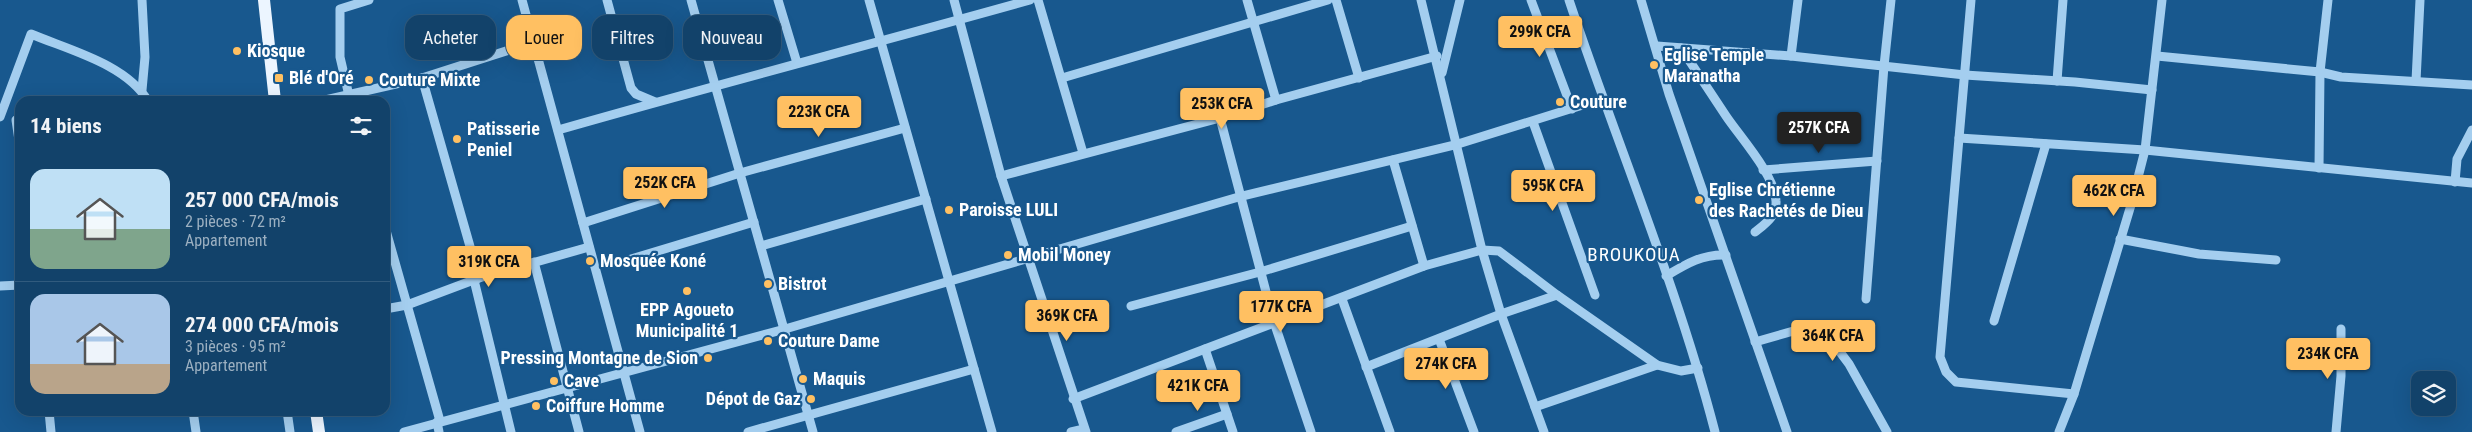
<!DOCTYPE html>
<html lang="fr">
<meta charset="utf-8">
<style>
:root{--surface:#12426a;--page:#1b4970;--text:#f1f3f6;--muted:#9cb0c1;--line:#315b7e;--accent:#ffc062}
body{margin:0;font-family:"Roboto Condensed",sans-serif;background:var(--page);color:var(--text);height:100vh;display:flex;flex-direction:column;font-size:19px;white-space:nowrap}
*{box-sizing:border-box;margin:0}
p{font-size:16px;color:var(--muted)}
.icon{flex:none;width:28px;height:28px;fill:none;stroke:currentColor;stroke-width:2;stroke-linecap:round;stroke-linejoin:round}
.map{position:relative;flex:1;overflow:hidden}
.sheet{position:absolute;left:15px;top:96px;width:375px;height:320px;display:flex;flex-direction:column;background:var(--surface);border-radius:15px;box-shadow:0 5px 20px #0002,0 0 0 1px var(--line)}
.sheet>*{flex:none}
.hud{position:absolute;left:405px;top:15px;width:475px;height:45px;display:flex;gap:10px}
.tools{position:absolute;left:2411px;top:371px;display:grid;gap:10px}
.tools a{display:grid;place-items:center;width:45px;height:45px;border-radius:10px;background:var(--surface);box-shadow:0 5px 20px #0002,0 0 0 1px var(--line);font-size:25px}
.price{position:absolute;translate:-50% -42px;padding:0 11px;border-radius:5px;background:var(--accent);color:#111;font-size:16px;line-height:32px;filter:drop-shadow(0 1px 2px #0008)}
.price::after{content:'';position:absolute;left:50%;top:30px;width:15px;height:11px;margin-left:-8px;background:inherit;clip-path:polygon(0 0,100% 0,50% 100%)}
.price.on{background:#222;color:#fff}
ul{padding:0;list-style:none}
li{display:flex;align-items:center;gap:15px;height:125px;padding:0 15px}
li+li{border-top:1px solid var(--line)}
li span{display:grid;place-items:center;flex:none;width:140px;height:100px;border-radius:15px;color:#555}
li>.icon{margin-inline-start:auto}
span .icon{width:60px;height:60px;fill:#fffc;stroke-width:1}
li b{font-size:21px}
h2{display:flex;justify-content:space-between;align-items:center;height:60px;padding:0 15px;font-size:21px}
.pill{padding:0 18px;border-radius:15px;background:var(--surface);box-shadow:0 5px 20px #0002,0 0 0 1px var(--line);font-size:18px;line-height:45px}
.pill.on{background:var(--accent);color:#111}
.map>svg:first-child{display:block}
.lines{fill:none;stroke-linecap:round;stroke-linejoin:round}
.minor{stroke:#a4ceef;stroke-width:9}
.major{stroke:#ecf5ff;stroke-width:12}
.poi-dot{fill:#ffc062;stroke:#18588e;stroke-width:2}
.labels{text-anchor:middle;stroke-width:4.5;stroke-linejoin:round;paint-order:stroke}
.poi-label{font-size:18px;font-weight:bold;fill:#fff;stroke:#18588e;text-anchor:start}
.neighbourhood-label{font-size:19px;letter-spacing:1px;fill:#fff;stroke:#18588e}
</style>
<div class="map">
<svg width="2472" height="432" viewBox="0 0 2472 432">
<rect width="100%" height="100%" fill="#18588e"/>
<g class="lines">
<g class="minor">
<path d="M522,0L640,432"/>
<path d="M607,0L631,88L636,94L655,102"/>
<path d="M691,0L813,432"/>
<path d="M778,0L797,63"/>
<path d="M869,0L992,432"/>
<path d="M954,0L1001,176L1086,432"/>
<path d="M1038,0L1083,153"/>
<path d="M1247,0L1276,100"/>
<path d="M1336,0L1359,78"/>
<path d="M1421,0L1482,250L1501,314L1544,432"/>
<path d="M1531,0L1572,109"/>
<path d="M1569,0C1617,144 1677,285 1715,432"/>
<path d="M1641,0L1669,94L1787,432"/>
<path d="M1971,0L1940,357L1946,372L1956,382L2074,394"/>
<path d="M1657,46L1791,56L1965,75L2075,82L2152,90"/>
<path d="M1681,48C1696,71 1711,93 1726,116C1740,137 1775,175 1776,201C1777,216 1765,224 1755,232"/>
<path d="M1791,56L1798,0"/>
<path d="M2157,56L2320,72L2341,77L2472,85"/>
<path d="M1442,73L1460,0"/>
<path d="M422,78L479,278"/>
<path d="M1062,78L1328,0"/>
<path d="M2057,81L2063,0"/>
<path d="M2416,81L2420,0"/>
<path d="M142,90L145,57L142,0"/>
<path d="M350,100L340,57V9L369,0"/>
<path d="M321,101L422,78L534,42"/>
<path d="M0,117L31,34C69,50 126,64 148,101"/>
<path d="M1220,118L1274,322L1311,432"/>
<path d="M16,120L20,147"/>
<path d="M1533,122L1595,295"/>
<path d="M558,130C715,85 873,44 1030,0"/>
<path d="M1959,138L2145,150L2472,183"/>
<path d="M1393,160L1424,266"/>
<path d="M2319,168L2320,72L2328,0"/>
<path d="M1763,170L1877,161"/>
<path d="M1001,176L1220,118L1276,100L1437,56"/>
<path d="M2455,182L2457,159L2472,130"/>
<path d="M583,223L740,173L905,128"/>
<path d="M385,227L440,421"/>
<path d="M2120,239L2199,254L2276,260"/>
<path d="M761,246L926,199"/>
<path d="M631,259L754,222"/>
<path d="M534,262L579,432"/>
<path d="M1666,276C1686,264 1702,254 1726,255"/>
<path d="M474,280L511,432"/>
<path d="M0,286L20,285"/>
<path d="M1342,299L1390,432"/>
<path d="M1866,299L1884,66L1891,0"/>
<path d="M1131,306L1260,272L1412,226"/>
<path d="M385,309L407,305L479,278L589,247"/>
<path d="M1994,321L2046,144"/>
<path d="M1439,339L1474,432"/>
<path d="M1755,342L1811,326L1822,328L1849,364L1887,432"/>
<path d="M1205,349L1233,432"/>
<path d="M1366,367L1501,314L1557,295"/>
<path d="M1073,399L1424,266L1482,250L1499,251L1557,295L1657,365L1681,371L1698,368"/>
<path d="M1535,407L1657,365"/>
<path d="M49,411L51,432"/>
<path d="M193,411L196,432"/>
<path d="M287,411L290,432"/>
<path d="M437,422L439,432"/>
<path d="M404,432L785,329L1242,196L1458,144L1602,99"/>
<path d="M748,432L974,369"/>
<path d="M1071,432L1084,429"/>
<path d="M1176,432L1227,414"/>
<path d="M2059,432L2074,394L2131,205L2145,150L2162,0"/>
<path d="M2336,432L2341,376V329"/>
</g>
<g class="major">
<path d="M264,0L275,101"/>
<path d="M316,411L319,432"/>
</g>
</g>
<g class="poi-dot">
<circle cx="237" cy="51" r="5"/>
<circle cx="1654" cy="65" r="5"/>
<rect x="274" y="73" width="10" height="10" rx="2.5"/>
<circle cx="369" cy="80" r="5"/>
<circle cx="1560" cy="102" r="5"/>
<circle cx="457" cy="139" r="5"/>
<circle cx="1699" cy="200" r="5"/>
<circle cx="949" cy="210" r="5"/>
<circle cx="1008" cy="255" r="5"/>
<circle cx="590" cy="261" r="5"/>
<circle cx="768" cy="284" r="5"/>
<circle cx="687" cy="291" r="5"/>
<circle cx="768" cy="341" r="5"/>
<circle cx="708" cy="358" r="5"/>
<circle cx="803" cy="379" r="5"/>
<circle cx="554" cy="381" r="5"/>
<circle cx="811" cy="399" r="5"/>
<circle cx="536" cy="406" r="5"/>
</g>
<g class="labels">
<g class="poi-label">
<text x="247" y="57">Kiosque</text>
<text x="1664" y="61">Eglise Temple<tspan x="1664" dy="21">Maranatha</tspan></text>
<text x="289" y="84">Blé d'Oré</text>
<text x="379" y="86">Couture Mixte</text>
<text x="1570" y="108">Couture</text>
<text x="467" y="135">Patisserie<tspan x="467" dy="21">Peniel</tspan></text>
<text x="1709" y="196">Eglise Chrétienne<tspan x="1709" dy="21">des Rachetés de Dieu</tspan></text>
<text x="959" y="216">Paroisse LULI</text>
<text x="1018" y="261">Mobil Money</text>
<text x="600" y="267">Mosquée Koné</text>
<text x="778" y="290">Bistrot</text>
<text x="687" y="316" text-anchor="middle">EPP Agoueto<tspan x="687" dy="21">Municipalité 1</tspan></text>
<text x="778" y="347">Couture Dame</text>
<text x="698" y="364" text-anchor="end">Pressing Montagne de Sion</text>
<text x="813" y="385">Maquis</text>
<text x="564" y="387">Cave</text>
<text x="801" y="405" text-anchor="end">Dépot de Gaz</text>
<text x="546" y="412">Coiffure Homme</text>
</g>
<g class="neighbourhood-label">
<text x="1634" y="261">BROUKOUA</text>
</g>
</g>
</svg>
<div class="tools">
<a><svg class="icon" aria-label="layers" viewBox="0 0 24 24"><path d="M12 4l9 5-9 5-9-5zM3 14l9 5 9-5"/></svg></a>
</div>
<b class="price" style="left:1540px;top:58px">299K CFA</b>
<b class="price" style="left:1222px;top:130px">253K CFA</b>
<b class="price" style="left:819px;top:138px">223K CFA</b>
<b class="price on" style="left:1819px;top:154px">257K CFA</b>
<b class="price" style="left:665px;top:209px">252K CFA</b>
<b class="price" style="left:1553px;top:212px">595K CFA</b>
<b class="price" style="left:2114px;top:217px">462K CFA</b>
<b class="price" style="left:489px;top:288px">319K CFA</b>
<b class="price" style="left:1281px;top:333px">177K CFA</b>
<b class="price" style="left:1067px;top:342px">369K CFA</b>
<b class="price" style="left:1833px;top:362px">364K CFA</b>
<b class="price" style="left:2328px;top:380px">234K CFA</b>
<b class="price" style="left:1446px;top:390px">274K CFA</b>
<b class="price" style="left:1198px;top:412px">421K CFA</b>
<div class="hud">
<a class="pill">Acheter</a>
<a class="pill on">Louer</a>
<a class="pill">Filtres</a>
<a class="pill">Nouveau</a>
</div>
<section class="sheet">
<h2>14 biens<svg class="icon" aria-label="filters" viewBox="0 0 24 24"><path d="M4 7h16M4 17h16"/><circle cx="9" cy="7" r="2"/><circle cx="15" cy="17" r="2"/></svg></h2>
<ul>
<li><span style="background:linear-gradient(#bfe0f5 60%,#7fa58c 0)"><svg class="icon" aria-label="home" viewBox="0 0 24 24"><path d="M3 11l9-7 9 7M6 9v11h12V9"/></svg></span><div><b>257 000 CFA/mois</b><p>2 pièces · 72 m²</p><p>Appartement</p></div></li>
<li><span style="background:linear-gradient(#a9c7e8 70%,#b9a48a 0)"><svg class="icon" aria-label="home" viewBox="0 0 24 24"><path d="M3 11l9-7 9 7M6 9v11h12V9"/></svg></span><div><b>274 000 CFA/mois</b><p>3 pièces · 95 m²</p><p>Appartement</p></div></li>
</ul>
</section>
</div>
